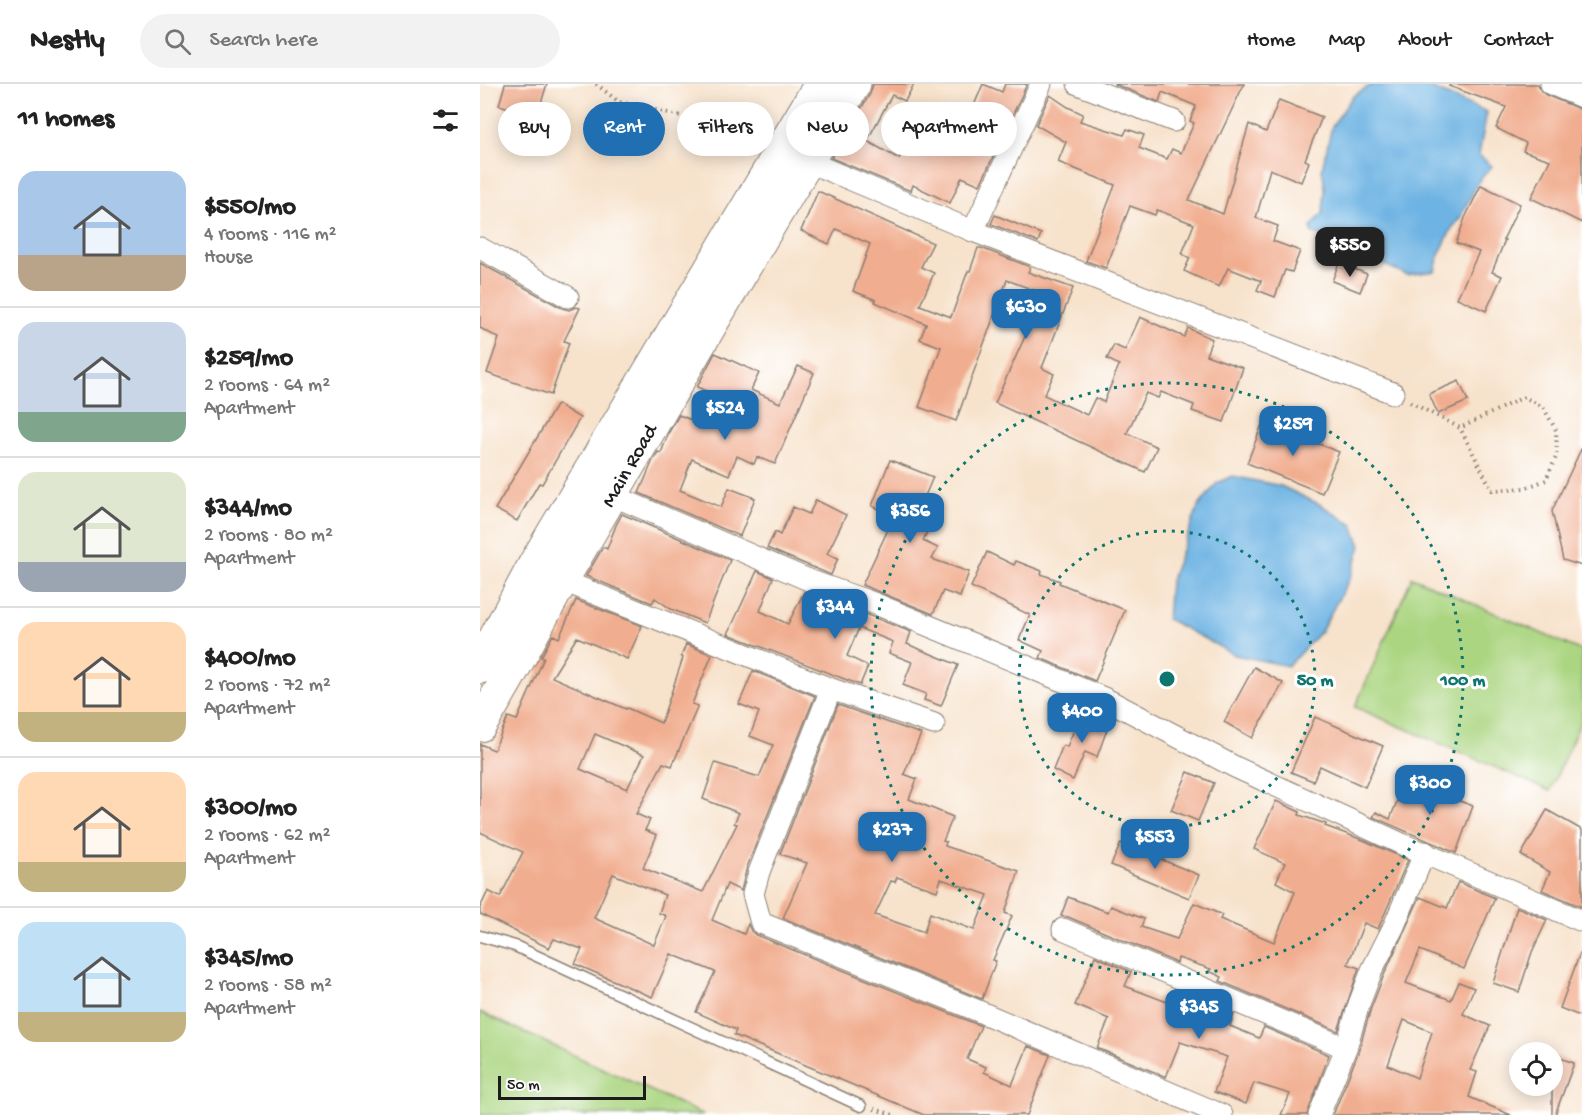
<!DOCTYPE html>
<meta charset="utf-8">
<style>
:root{--surface:#fff;--page:#f2f2f2;--text:#222;--muted:#767676;--line:#e0e0e0;--accent:#1f6fb2}
body{margin:0;font-family:"Gochi Hand",sans-serif;background:var(--page);color:var(--text);height:100vh;display:flex;flex-direction:column;font-size:22px;white-space:nowrap}
*{box-sizing:border-box;margin:0}
p{font-size:20px;color:var(--muted)}
.icon{flex:none;width:33px;height:33px;fill:none;stroke:currentColor;stroke-width:2;stroke-linecap:round;stroke-linejoin:round}
.map{position:relative;flex:1;overflow:hidden}
.panel{display:flex;flex-direction:column;background:var(--surface);width:480px}
.panel>*{flex:none}
.banner{position:absolute;left:18px;top:18px;width:570px;height:54px;display:flex;gap:12px}
.buttons{position:absolute;left:1029px;top:958px;display:grid;gap:12px}
.buttons a{display:grid;place-items:center;width:54px;height:54px;border-radius:50%;background:var(--surface);box-shadow:0 3px 15px #0003;font-size:30px}
.scale{position:absolute;left:18px;bottom:15px;width:148px;box-sizing:border-box;padding-left:6px;border:3px solid #1c1c1c;border-top:0;font-size:16px;line-height:21px;white-space:nowrap;color:#1c1c1c;-webkit-text-stroke:4px #fff;paint-order:stroke}
.price{position:absolute;translate:-50% -51px;padding:0 14px;border-radius:12px;background:var(--accent);color:#fff;font-size:20px;line-height:39px;filter:drop-shadow(0 2px 3px #0008)}
.price::after{content:'';position:absolute;left:50%;top:36px;width:18px;height:14px;margin-left:-9px;background:inherit;clip-path:polygon(0 0,100% 0,50% 100%)}
.price.on{background:#222;color:#fff}
ul{padding:0;list-style:none}
li{display:flex;align-items:center;gap:18px;height:150px;padding:0 18px}
li+li{border-top:2px solid var(--line)}
li span{display:grid;place-items:center;flex:none;width:168px;height:120px;border-radius:18px;color:#555}
li>.icon{margin-inline-start:auto}
span .icon{width:72px;height:72px;fill:#fffc;stroke-width:1}
li b{font-size:26px}
h2{display:flex;justify-content:space-between;align-items:center;height:72px;padding:0 18px;font-size:26px}
.tag{padding:0 21px;border-radius:27px;background:var(--surface);box-shadow:0 3px 15px #0003;font-size:21px;line-height:54px}
.tag.on{background:var(--accent);color:#fff}
header{display:flex;align-items:center;gap:36px;box-sizing:border-box;height:84px;padding:0 30px;background:var(--surface);border-bottom:2px solid var(--line)}
header strong{font-size:28px}
nav{display:flex;gap:33px;margin-inline-start:auto;font-size:21px}
.search{width:420px;height:54px;background:var(--page);display:flex;align-items:center;gap:15px;box-sizing:border-box;padding:0 21px;border-radius:33px;color:var(--muted);font-size:22px}
main{display:flex;flex:1;min-height:0}
.map>svg:first-child{display:block}
.green{fill:#abd581;stroke:#64784e;stroke-width:1.5}
.water{fill:#6db3e3;stroke:#446880;stroke-width:1.5}
.building{fill:#f1ad8f;fill-rule:evenodd}
.lines{fill:none;stroke-linecap:round;stroke-linejoin:round}
.lane-casing{stroke:#8a7f74;stroke-width:13}
.street-casing{stroke:#8a7f74;stroke-width:23}
.primary-casing{stroke:#8a7f74;stroke-width:35}
.path{stroke:#8a7f74;stroke-width:4;stroke-dasharray:1.5 4.5;stroke-linecap:butt}
.lane{stroke:#fff;stroke-width:10}
.street{stroke:#fff;stroke-width:21}
.primary{stroke:#fff;stroke-width:33}
.ring{fill:none;stroke:#0f766e;stroke-width:3;stroke-dasharray:3 6}
.labels{text-anchor:middle;stroke-width:6;stroke-linejoin:round;paint-order:stroke}
.street-label{font-size:21px;fill:#1c1c1c;stroke:#fff}
.centre{fill:#0f766e;stroke:#fff;stroke-width:3}
.ring-label{font-size:18px;text-anchor:middle;font-weight:bold;fill:#0f766e;stroke:#fff;stroke-width:6;stroke-linejoin:round;paint-order:stroke}
</style>
<header>
<strong>Nestly</strong>
<div class="search"><svg class="icon" aria-label="search" viewBox="0 0 24 24"><circle cx="10" cy="10" r="6"/><path d="M15 15l6 6"/></svg>Search here</div>
<nav><a>Home</a><a>Map</a><a>About</a><a>Contact</a></nav>
</header>
<main>
<section class="panel">
<h2>11 homes<svg class="icon" aria-label="filters" viewBox="0 0 24 24"><path d="M4 7h16M4 17h16"/><circle cx="9" cy="7" r="2"/><circle cx="15" cy="17" r="2"/></svg></h2>
<ul>
<li><span style="background:linear-gradient(#a9c7e8 70%,#b9a48a 0)"><svg class="icon" aria-label="home" viewBox="0 0 24 24"><path d="M3 11l9-7 9 7M6 9v11h12V9"/></svg></span><div><b>$550/mo</b><p>4 rooms · 116 m²</p><p>House</p></div></li>
<li><span style="background:linear-gradient(#c9d6e8 75%,#7fa58c 0)"><svg class="icon" aria-label="home" viewBox="0 0 24 24"><path d="M3 11l9-7 9 7M6 9v11h12V9"/></svg></span><div><b>$259/mo</b><p>2 rooms · 64 m²</p><p>Apartment</p></div></li>
<li><span style="background:linear-gradient(#dfe7d0 75%,#9aa5b1 0)"><svg class="icon" aria-label="home" viewBox="0 0 24 24"><path d="M3 11l9-7 9 7M6 9v11h12V9"/></svg></span><div><b>$344/mo</b><p>2 rooms · 80 m²</p><p>Apartment</p></div></li>
<li><span style="background:linear-gradient(#ffd9b3 75%,#c2b280 0)"><svg class="icon" aria-label="home" viewBox="0 0 24 24"><path d="M3 11l9-7 9 7M6 9v11h12V9"/></svg></span><div><b>$400/mo</b><p>2 rooms · 72 m²</p><p>Apartment</p></div></li>
<li><span style="background:linear-gradient(#ffd9b3 75%,#c2b280 0)"><svg class="icon" aria-label="home" viewBox="0 0 24 24"><path d="M3 11l9-7 9 7M6 9v11h12V9"/></svg></span><div><b>$300/mo</b><p>2 rooms · 62 m²</p><p>Apartment</p></div></li>
<li><span style="background:linear-gradient(#bfe0f5 75%,#c2b280 0)"><svg class="icon" aria-label="home" viewBox="0 0 24 24"><path d="M3 11l9-7 9 7M6 9v11h12V9"/></svg></span><div><b>$345/mo</b><p>2 rooms · 58 m²</p><p>Apartment</p></div></li>
</ul>
</section>
<div class="map">
<svg width="1102" height="1031" viewBox="0 0 1102 1031">
<rect width="100%" height="100%" fill="#fff"/>
<filter id="ink" filterUnits="userSpaceOnUse"><feTurbulence type="fractalNoise" baseFrequency=".0167" numOctaves="2"/><feDisplacementMap in="SourceGraphic" scale="12" xChannelSelector="R" yChannelSelector="G"/><feConvolveMatrix kernelMatrix="1 2 1 2 8 2 1 2 1" color-interpolation-filters="sRGB"/></filter>
<filter id="wash" filterUnits="userSpaceOnUse"><feTurbulence type="fractalNoise" baseFrequency=".008" numOctaves="4" result="noise"/><feDisplacementMap in="SourceGraphic" scale="24" xChannelSelector="R" yChannelSelector="G"/><feGaussianBlur stdDeviation="1.35" result="paint"/><feColorMatrix in="noise" values="0 0 0 0 0 0 0 0 0 0 0 0 0 0 0 0 0 1.4 0 .05"/><feComposite in="paint" operator="in"/></filter>
<g filter="url(#wash)">
<rect width="100%" height="100%" fill="#f7e2cb"/>
<g class="green">
<path d="M932,493L1102,567V634L1070,707L875,623Z"/>
<path d="M0,928L224,1031H0Z"/>
</g>
<g class="water">
<path d="M893,0L935,4L944,1L1007,28L999,71L1012,82L998,98L980,134L971,146L959,171L955,187L927,191L832,149L831,143L843,129L845,104L842,85L852,42L873,12Z"/>
<path d="M752,392L801,402L841,421L873,441L881,462L871,492L841,547L808,582L755,571L687,535L690,498L718,423L737,399Z"/>
</g>
<g id="blocks">
<g class="building">
<path d="M25,0H67L57,32L19,21Z"/>
<path d="M393,0H434L425,17L412,11L387,57L419,75L437,31L482,50L503,0L522,8L525,0H547L500,101L482,93L470,119L433,101L431,107L351,74L390,10Z"/>
<path d="M634,0H764L709,116L743,130L769,40L786,48L799,16L842,33L825,76L829,78L821,98L790,85L776,134L798,142L793,157L820,167L812,188L805,186L795,213L777,206L781,197L748,184L739,203L704,187L710,174L702,170L714,140L677,126L675,131L650,122L626,184L606,177L635,101L578,78L586,58L556,41L570,11L588,23L603,30L600,37L644,51L647,45L664,51L659,64L687,75L692,65L701,69L714,39L710,37L716,22L682,8L679,18Z"/>
<path d="M970,0H1058L1061,7L1066,11L1102,26V139L1051,114L1070,76L1043,67L1046,59L1016,44L1026,23L969,2Z"/>
<path d="M1001,101L1040,120L1023,156H1025L1012,188L1022,192L1006,227L977,214L999,168L976,159L985,134Z"/>
<path d="M338,107L453,159L441,183L454,189L440,221L471,233L488,187H490L498,164H501L548,182L550,184L548,188L593,204L562,284L574,290L564,311L607,331L615,314L624,318L639,281L627,275L634,261L645,266L660,233L704,253L708,244L732,255L726,271L763,284L744,338L712,327L714,321L681,308L678,314L666,309L647,349L677,363L665,388L515,319L547,248L544,247L559,208L527,196L476,337L439,323L461,263L440,255L446,240L395,218L396,216L373,207L390,160L356,145L349,160L321,147Z"/>
<path d="M515,131L561,150L558,158L511,140Z"/>
<path d="M0,179L82,224L89,226L96,223L100,224L84,257L89,259L71,311L7,289L19,254L0,244Z"/>
<path d="M859,179L887,190L880,208L852,197Z"/>
<path d="M235,269L279,289L271,306L300,319L318,282L334,289L295,380L277,373L274,380L257,372L249,391L212,375L200,406L241,423L249,404L275,414L260,452L159,409L173,376L178,368L181,369L189,348L199,331L231,344L244,315L217,303Z"/>
<path d="M979,297L988,317L958,330L949,310Z"/>
<path d="M77,320L100,334L62,400L59,399L37,437L15,425Z"/>
<path d="M783,338L859,368L842,409L767,379Z"/>
<path d="M1102,363V482L1083,476L1072,427Z"/>
<path d="M410,376L453,393L445,412L459,418L443,457L458,464L452,475L489,488L480,513L463,507L453,530L382,501L412,437L413,431L392,422Z"/>
<path d="M336,416L366,431L347,470L358,474L351,491L287,464L295,448L300,451L313,423L329,430Z"/>
<path d="M142,430L250,476L225,539L191,525L175,514L172,519L106,492L123,463L127,465L136,441Z"/>
<path d="M507,468L534,481L536,477L562,487L561,490L580,497L579,499L645,526L615,597L560,574L563,567L539,556L550,531L491,503Z"/>
<path d="M277,487L293,494L280,527L308,540L324,508L369,528L370,524L431,548L427,560L478,581L461,622L444,616L446,610L423,601L432,578L409,569L413,558L379,544L367,572L388,582L380,601L248,550Z"/>
<path d="M96,516L162,542L147,575L97,553L72,593L146,625L147,624L181,639L203,574L201,573L206,560L232,571L212,620L218,622L192,682L183,679L156,730L170,736L165,746L177,751L163,784L223,808L257,740L254,739L259,729L223,715L235,679L279,693L293,661L270,652L279,628L259,620L273,587L335,612L267,783L261,807L247,800L232,836L264,850L268,840L271,847L276,851L501,942L487,975L506,983L504,988L532,1001L548,962L570,971L547,1031H444L254,951L256,946L216,928L235,888L191,870L172,913L95,880L102,865L74,855L69,864L0,830V824L8,807L20,813L43,768L0,748V660L14,666L28,633L37,636L64,574L61,573L73,551L79,554ZM115,650L164,671L147,705L100,685ZM133,790L185,811L179,829L186,832L174,861L114,834Z"/>
<path d="M774,583L803,599L772,654L744,638Z"/>
<path d="M358,621L441,650L424,690L437,695L429,715L473,733L463,757L466,758L465,762L539,787L525,829L532,832L513,876L516,877L502,915L303,834L327,779L300,770ZM417,793L457,807L461,795L508,811L494,846L450,829L444,848L395,831L411,797L415,798Z"/>
<path d="M602,626L630,637L617,673L605,668L593,696L573,686L583,661L587,663Z"/>
<path d="M835,633L903,662L885,703L840,682L833,697L811,688Z"/>
<path d="M708,688L734,699L718,737L691,726Z"/>
<path d="M925,697L993,722L976,769L893,733L896,728L910,735Z"/>
<path d="M796,717L820,728L819,731L846,740L845,742L883,756L928,776L898,845L884,839L868,880L879,884L858,947L740,897L742,893L729,887L731,885L698,874L697,879L588,833L581,832L588,813L628,828L631,822L664,835L661,843L697,855L714,819L742,831L740,835L794,858L815,808L796,798L805,779L774,765Z"/>
<path d="M1067,726L1102,746V823L1062,806L1070,788L1041,771Z"/>
<path d="M641,759L719,791L709,814L631,781Z"/>
<path d="M978,798L1015,814L984,885L940,866L926,899L971,916L979,898L994,904L983,930L1010,942L990,986L997,988L989,1013L1031,1031H853L878,969L891,924L904,891L940,813L967,824ZM924,936L952,948L937,994L908,981Z"/>
<path d="M1037,823L1067,836L1052,868L1039,908L1013,899Z"/>
<path d="M1100,869H1102V933L1080,924Z"/>
<path d="M615,872L651,888L645,902L703,924L706,915L728,922L729,920L754,931L750,942L779,954L784,943L849,971L827,1031H801L810,1010L774,999L766,1020L734,1008L747,973L700,958L686,993L617,964L629,935L595,921Z"/>
<path d="M1072,971L1094,979L1075,1031H1072Z"/>
</g>
</g>
</g>
<g filter="url(#ink)">
<use href="#blocks" fill-opacity="0" stroke="#8a7f74" stroke-width="1.5"/>
<g class="lines">
<defs>
<path id="lane" d="M0,852L35,862L381,1022"/>
<g id="street">
<path d="M598,0L694,37"/>
<path d="M1071,0L1102,13"/>
<path d="M317,73L493,147L913,309"/>
<path d="M493,147L561,0"/>
<path d="M0,164L88,213"/>
<path d="M120,406L331,497L396,520L626,615L755,683L922,760L1102,837"/>
<path d="M81,496L351,605L454,640"/>
<path d="M351,605L279,788L273,810L281,839L496,926L742,1031"/>
<path d="M583,845L866,964"/>
<path d="M839,1031L866,964L879,920L892,886L914,842L945,768"/>
</g>
<g id="primary">
<path d="M0,583L55,480L341,0"/>
<path d="M0,641C33,589 59,535 90,482C184,321 276,159 374,0"/>
</g>
</defs>
<use href="#lane" class="lane-casing"/>
<use href="#street" class="street-casing"/>
<use href="#primary" class="primary-casing"/>
<g class="path">
<path d="M116,0L139,18L274,48L281,53"/>
<path d="M930,318L980,344L1012,406L1045,404L1066,396L1077,371L1076,346L1063,323L1044,313L980,344"/>
<path d="M394,1025L414,1031"/>
</g>
<use href="#lane" class="lane"/>
<use href="#street" class="street"/>
<use href="#primary" class="primary"/>
</g>
</g>
<g class="ring">
<circle cx="687" cy="595" r="148"/>
<circle cx="687" cy="595" r="296"/>
</g>
<g class="labels">
<g class="street-label">
<text transform="translate(148 381) rotate(-60)" y="7">Main Road</text>
</g>
</g>
<circle cx="687" cy="595" r="9" class="centre"/>
<g class="ring-label">
<text x="835" y="601">50 m</text>
<text x="983" y="601">100 m</text>
</g>
</svg>
<div class="buttons">
<a><svg class="icon" aria-label="locate" viewBox="0 0 24 24"><circle cx="12" cy="12" r="6"/><path d="M12 2v4M12 18v4M2 12h4M18 12h4"/></svg></a>
</div>
<div class="scale">50 m</div>
<b class="price on" style="left:870px;top:194px">$550</b>
<b class="price" style="left:546px;top:256px">$630</b>
<b class="price" style="left:245px;top:357px">$524</b>
<b class="price" style="left:813px;top:373px">$259</b>
<b class="price" style="left:430px;top:460px">$356</b>
<b class="price" style="left:355px;top:556px">$344</b>
<b class="price" style="left:602px;top:660px">$400</b>
<b class="price" style="left:950px;top:732px">$300</b>
<b class="price" style="left:412px;top:779px">$237</b>
<b class="price" style="left:675px;top:786px">$553</b>
<b class="price" style="left:719px;top:956px">$345</b>
<div class="banner">
<a class="tag">Buy</a>
<a class="tag on">Rent</a>
<a class="tag">Filters</a>
<a class="tag">New</a>
<a class="tag">Apartment</a>
</div>
</div>
</main>
